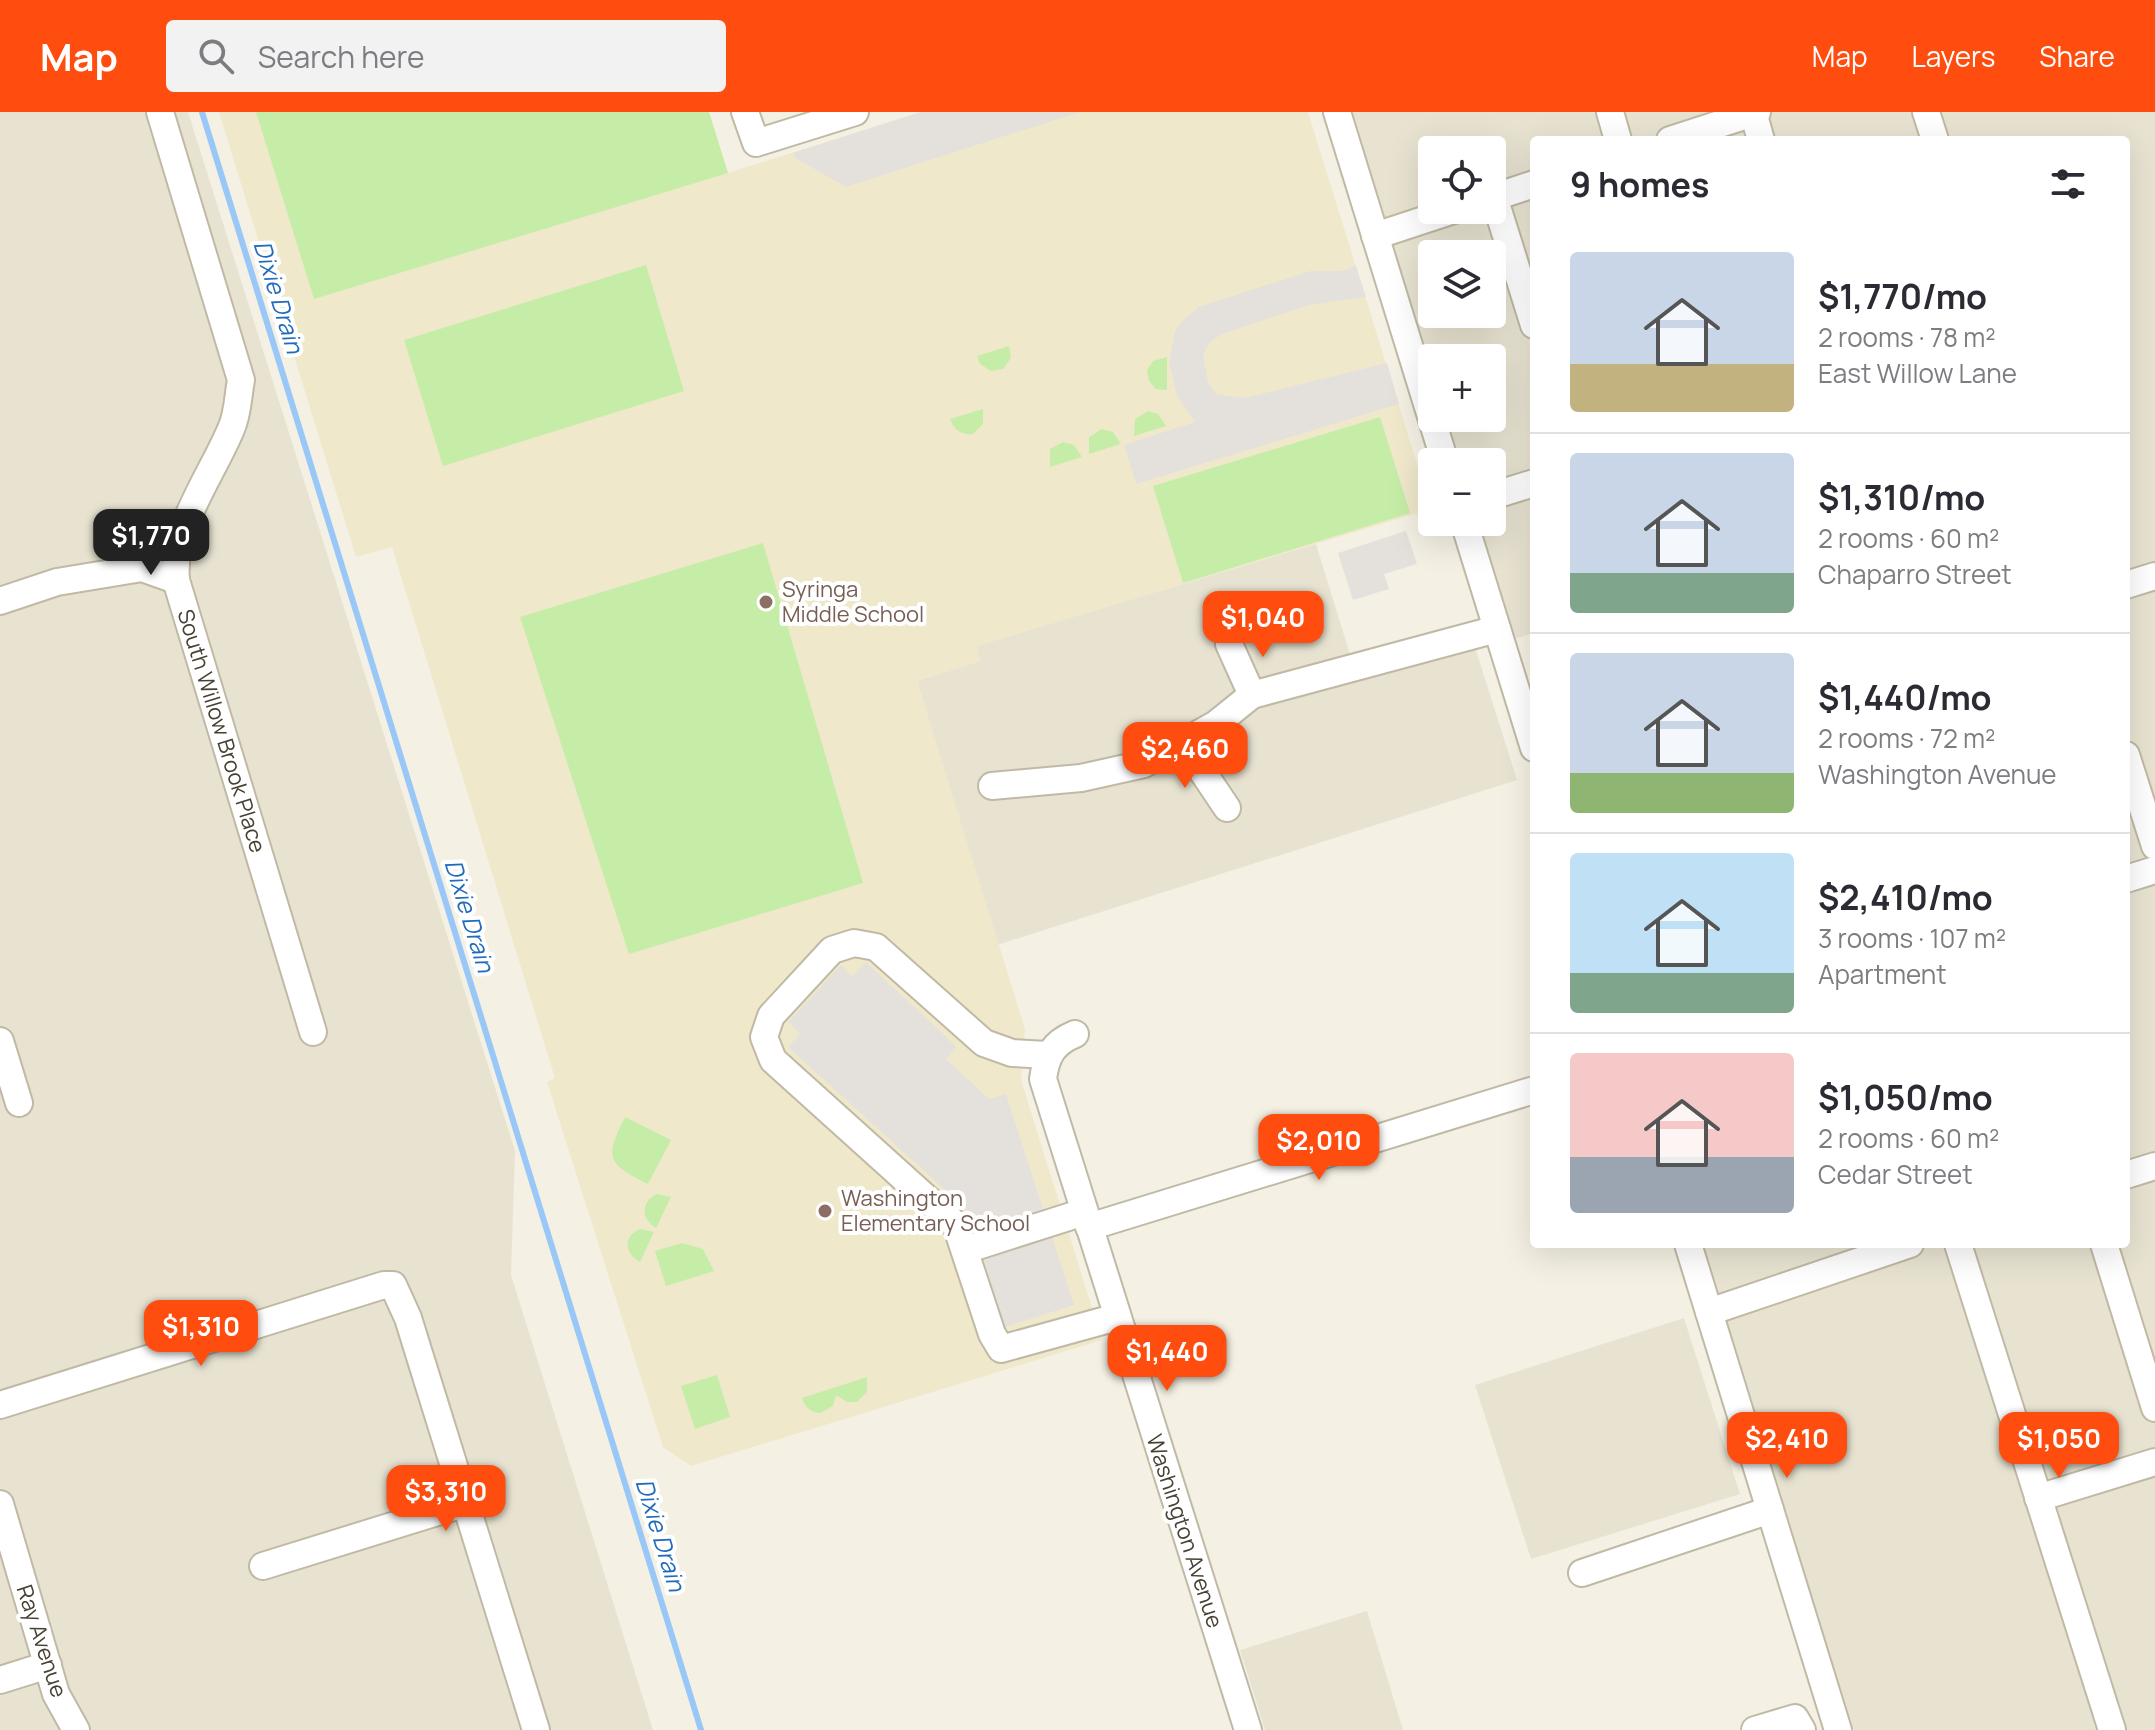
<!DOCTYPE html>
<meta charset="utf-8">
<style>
:root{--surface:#fff;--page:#f2f2f3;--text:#2b2b33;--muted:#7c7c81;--line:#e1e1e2;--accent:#ff4c0f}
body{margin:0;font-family:Manrope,sans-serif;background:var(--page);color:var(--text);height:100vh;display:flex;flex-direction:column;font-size:30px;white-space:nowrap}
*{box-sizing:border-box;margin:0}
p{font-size:26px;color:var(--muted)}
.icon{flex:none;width:44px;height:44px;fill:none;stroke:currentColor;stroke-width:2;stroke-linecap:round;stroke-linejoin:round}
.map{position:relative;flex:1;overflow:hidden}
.details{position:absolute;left:1530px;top:24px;width:600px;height:1112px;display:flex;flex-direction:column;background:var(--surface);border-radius:8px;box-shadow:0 8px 32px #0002}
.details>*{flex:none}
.buttons{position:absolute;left:1418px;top:24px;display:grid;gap:16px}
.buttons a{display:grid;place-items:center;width:88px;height:88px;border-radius:8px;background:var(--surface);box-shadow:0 8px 32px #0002;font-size:40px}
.price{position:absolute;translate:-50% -68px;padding:0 18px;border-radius:16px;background:var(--accent);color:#fff;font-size:26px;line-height:52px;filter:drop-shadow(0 2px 4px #0008)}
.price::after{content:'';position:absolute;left:50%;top:48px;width:24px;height:18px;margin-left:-12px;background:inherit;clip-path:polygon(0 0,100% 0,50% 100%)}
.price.current{background:#222;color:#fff}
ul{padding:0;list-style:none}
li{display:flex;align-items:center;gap:24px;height:200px;padding:0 40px}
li+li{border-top:2px solid var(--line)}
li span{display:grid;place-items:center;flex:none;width:224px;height:160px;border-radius:8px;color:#555}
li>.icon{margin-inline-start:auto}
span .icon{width:96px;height:96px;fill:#fffc;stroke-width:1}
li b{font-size:34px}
h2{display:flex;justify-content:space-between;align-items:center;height:96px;padding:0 40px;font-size:34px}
header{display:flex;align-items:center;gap:48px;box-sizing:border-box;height:112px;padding:0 40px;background:var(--accent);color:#fff}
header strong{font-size:38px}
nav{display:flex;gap:44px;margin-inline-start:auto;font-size:28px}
.search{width:560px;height:72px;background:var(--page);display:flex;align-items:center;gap:20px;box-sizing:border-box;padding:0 28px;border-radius:8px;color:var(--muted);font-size:30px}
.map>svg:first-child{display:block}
.residential{fill:#e8e3d1;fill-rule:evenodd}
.education{fill:#efe8cb}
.green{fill:#c6eda7}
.parking{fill:#e4e1dc}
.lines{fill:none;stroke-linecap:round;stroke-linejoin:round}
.stream{stroke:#98c7f8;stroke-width:6}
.minor-casing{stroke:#c0b9a5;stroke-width:30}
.minor{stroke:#fff;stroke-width:26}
.education-dot{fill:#8d6e63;stroke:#fff;stroke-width:3}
.labels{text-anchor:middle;stroke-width:8;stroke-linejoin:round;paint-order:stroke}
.education-label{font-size:22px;fill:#785e54;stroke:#fff;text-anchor:start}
.street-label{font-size:22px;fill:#464133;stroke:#fff}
.water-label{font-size:24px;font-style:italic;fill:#216bbd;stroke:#fff}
</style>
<header>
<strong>Map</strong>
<div class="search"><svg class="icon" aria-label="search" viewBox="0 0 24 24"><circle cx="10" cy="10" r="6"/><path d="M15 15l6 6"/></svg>Search here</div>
<nav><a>Map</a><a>Layers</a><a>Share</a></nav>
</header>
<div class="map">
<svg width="2155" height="1618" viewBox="0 0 2155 1618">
<rect width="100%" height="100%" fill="#f4f0e3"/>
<g class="residential">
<path d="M0,0H188L515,1039L511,1163L653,1618H0Z"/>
<path d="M1349,0H2155V1618H1854L1701,1132H2126V28H1534V521L1513,527L1476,410H1492V350H1458L1444,306H1492V246H1432V267ZM1432,38H1492V98H1432ZM1432,142H1492V202H1432Z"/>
<path d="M1316,432L1352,549L1468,513L1517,668L997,833L917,569L980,549L976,534Z"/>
<path d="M1684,1206L1740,1382L1531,1447L1475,1273Z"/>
<path d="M1367,1499L1403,1618H1265L1240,1538Z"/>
</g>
<path class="education" d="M219,0H709L728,61L921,0H1308L1431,397L977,534L980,549L917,569L1025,917L1021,968L1102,1228L691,1354L663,1335L547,970L555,966L392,435L356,445Z"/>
<g class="green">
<path d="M256,0H709L728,61L314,187Z"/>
<path d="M646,153L684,279L443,354L404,228Z"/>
<path d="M1009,234L1011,246L1003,257L991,259L980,252L977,244Z"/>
<path d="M1167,245V278L1156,277L1149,269L1147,258L1153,249Z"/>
<path d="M983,297V312L973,322C961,323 954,318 950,307Z"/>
<path d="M1148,299L1158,302L1166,314L1134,324L1135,307Z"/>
<path d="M1380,305L1410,401L1183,471L1153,374Z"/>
<path d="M1102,317L1113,320L1121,332L1089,342V325Z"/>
<path d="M1063,330L1074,333L1082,345L1050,355V337Z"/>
<path d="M763,431L863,771L629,842L520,505Z"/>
<path d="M625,1005L671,1028L648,1072C607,1052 604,1046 625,1005Z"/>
<path d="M657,1082L671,1085L656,1116C641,1107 640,1090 657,1082Z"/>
<path d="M640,1117L654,1120L640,1150C624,1141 623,1124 640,1117Z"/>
<path d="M682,1131L703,1137L714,1159L666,1174L655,1139Z"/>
<path d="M717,1263L730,1305L695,1317L681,1274Z"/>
<path d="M867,1265V1280L857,1290H847L836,1283L833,1294L820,1301C810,1300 805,1295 802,1286Z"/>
</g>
<g class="parking">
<path d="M921,0H1080L846,75L795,46L793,41Z"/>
<path d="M1356,154L1366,185L1309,193L1222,222L1210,230L1203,243L1208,271L1217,282L1245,286L1387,251L1399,292L1136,372L1124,333L1195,310L1177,284L1169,250L1175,219L1186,205L1199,195L1310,159H1341Z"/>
<path d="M1406,419L1417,452L1384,462L1389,477L1353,488L1338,441Z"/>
<path d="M866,850L957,935L946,947L989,987L1006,982L1074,1193L1005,1215L973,1113L977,1107L788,935L800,922L788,910L841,853L852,864Z"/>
</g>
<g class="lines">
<path class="stream" d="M202,0L701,1618"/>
<defs>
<g id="minor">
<path d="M160,0L241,268C238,283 238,302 231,317C212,363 171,416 176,468L313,920"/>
<path d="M745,0L756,31L855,0"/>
<path d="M1337,0L1445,350"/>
<path d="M1610,0L1618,28"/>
<path d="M1753,0L1761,28"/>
<path d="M1926,0L1935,28"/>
<path d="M1670,28L1757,0"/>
<path d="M1494,85L1534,213"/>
<path d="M1492,86L1534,72"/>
<path d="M1375,124L1454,98"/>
<path d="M1492,384L1534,371"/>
<path d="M1464,410L1534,636"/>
<path d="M2126,473L2155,464"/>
<path d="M0,489L57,470L142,456L176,468"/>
<path d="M1229,532L1252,583"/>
<path d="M1184,632L1227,696"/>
<path d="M2126,643L2155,734"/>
<path d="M992,674L1081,666L1144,652L1216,612L1252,583L1497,517"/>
<path d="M2126,767L2155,758"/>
<path d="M1075,922C1053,931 1046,944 1043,967L1248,1618"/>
<path d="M0,929L19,991"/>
<path d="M1048,943L1012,941L984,931L876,835L854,831L832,838L771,904L764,925L773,948L956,1113L992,1222L1001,1237L1117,1205"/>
<path d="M2126,1063L2155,1054"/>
<path d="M1089,1115L1534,978"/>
<path d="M1688,1132L1838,1618"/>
<path d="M1958,1132L2112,1618"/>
<path d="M2104,1132L2155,1296"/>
<path d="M965,1138L1084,1100"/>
<path d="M1709,1200L1910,1132"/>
<path d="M0,1293L384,1173H393L408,1206L536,1618"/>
<path d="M2038,1386L2155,1350"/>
<path d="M0,1392L56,1582L76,1618"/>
<path d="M263,1454L463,1392"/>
<path d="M1582,1461L1770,1398"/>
<path d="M0,1568L48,1553"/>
<path d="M1755,1618L1795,1606L1802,1618"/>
</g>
</defs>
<use href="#minor" class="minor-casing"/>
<use href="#minor" class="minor"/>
</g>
<g class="education-dot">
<circle cx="766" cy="490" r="8"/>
<circle cx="825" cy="1099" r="8"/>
</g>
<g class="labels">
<g class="education-label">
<text x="782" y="485">Syringa<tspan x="782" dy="25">Middle School</tspan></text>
<text x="841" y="1094">Washington<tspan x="841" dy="25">Elementary School</tspan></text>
</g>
<g class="street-label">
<text transform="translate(222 619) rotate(73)" y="8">South Willow Brook Place</text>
<text transform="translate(1185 1419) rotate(72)" y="8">Washington Avenue</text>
<text transform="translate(42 1529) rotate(72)" y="8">Ray Avenue</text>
</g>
<g class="water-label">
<text transform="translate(278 185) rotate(73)" y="8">Dixie Drain</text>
<text transform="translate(469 804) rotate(73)" y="8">Dixie Drain</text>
<text transform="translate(660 1423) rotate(73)" y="8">Dixie Drain</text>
</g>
</g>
</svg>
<div class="buttons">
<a><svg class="icon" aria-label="locate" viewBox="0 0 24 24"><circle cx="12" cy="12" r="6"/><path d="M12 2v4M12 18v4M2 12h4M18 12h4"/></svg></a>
<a><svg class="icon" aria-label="layers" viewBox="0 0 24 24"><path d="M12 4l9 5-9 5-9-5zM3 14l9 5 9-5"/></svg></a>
<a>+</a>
<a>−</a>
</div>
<b class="price current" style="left:151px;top:465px">$1,770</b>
<b class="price" style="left:1263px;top:547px">$1,040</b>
<b class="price" style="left:1185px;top:678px">$2,460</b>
<b class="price" style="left:1319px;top:1070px">$2,010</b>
<b class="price" style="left:201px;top:1256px">$1,310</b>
<b class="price" style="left:1167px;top:1281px">$1,440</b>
<b class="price" style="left:1787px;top:1368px">$2,410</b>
<b class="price" style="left:2059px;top:1368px">$1,050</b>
<b class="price" style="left:446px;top:1421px">$3,310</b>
<section class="details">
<h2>9 homes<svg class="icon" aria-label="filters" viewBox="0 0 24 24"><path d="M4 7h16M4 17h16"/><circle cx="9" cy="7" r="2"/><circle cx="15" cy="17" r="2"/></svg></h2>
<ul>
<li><span style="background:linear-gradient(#c9d6e8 70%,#c2b280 0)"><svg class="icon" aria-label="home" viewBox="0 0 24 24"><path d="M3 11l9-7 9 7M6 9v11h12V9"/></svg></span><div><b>$1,770/mo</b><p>2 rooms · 78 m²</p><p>East Willow Lane</p></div></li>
<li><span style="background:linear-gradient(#c9d6e8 75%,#7fa58c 0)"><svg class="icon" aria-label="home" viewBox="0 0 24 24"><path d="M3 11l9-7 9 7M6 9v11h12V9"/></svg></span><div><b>$1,310/mo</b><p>2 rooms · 60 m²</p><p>Chaparro Street</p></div></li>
<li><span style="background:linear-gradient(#c9d6e8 75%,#8fb573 0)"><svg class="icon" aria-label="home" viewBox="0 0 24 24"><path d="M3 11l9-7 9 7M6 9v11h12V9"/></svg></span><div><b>$1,440/mo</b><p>2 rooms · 72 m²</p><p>Washington Avenue</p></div></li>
<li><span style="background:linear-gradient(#bfe0f5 75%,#7fa58c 0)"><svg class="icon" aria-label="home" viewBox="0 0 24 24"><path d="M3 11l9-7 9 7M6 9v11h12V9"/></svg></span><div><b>$2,410/mo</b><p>3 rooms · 107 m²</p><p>Apartment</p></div></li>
<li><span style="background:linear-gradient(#f6c9c9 65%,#9aa5b1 0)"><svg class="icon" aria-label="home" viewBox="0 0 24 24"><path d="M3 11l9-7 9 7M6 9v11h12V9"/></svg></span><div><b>$1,050/mo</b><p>2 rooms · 60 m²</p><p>Cedar Street</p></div></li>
</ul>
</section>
</div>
